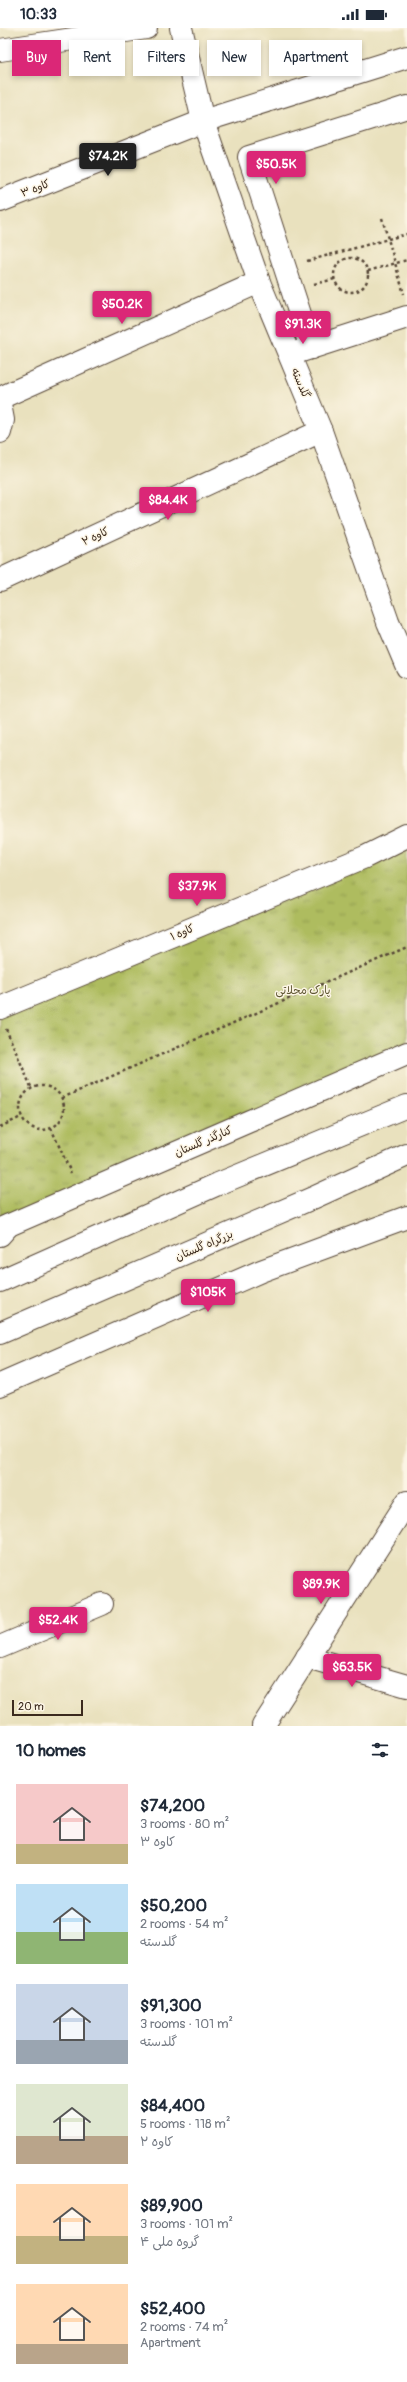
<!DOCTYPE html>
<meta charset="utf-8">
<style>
:root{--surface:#fff;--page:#f2f2f3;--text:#1f2937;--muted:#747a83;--accent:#db2777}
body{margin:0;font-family:Pangolin,"Playpen Sans Arabic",sans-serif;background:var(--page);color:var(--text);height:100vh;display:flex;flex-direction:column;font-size:15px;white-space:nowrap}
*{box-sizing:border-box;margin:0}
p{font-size:13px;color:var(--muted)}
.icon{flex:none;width:22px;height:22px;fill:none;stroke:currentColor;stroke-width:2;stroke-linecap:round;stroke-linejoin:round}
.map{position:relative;height:1698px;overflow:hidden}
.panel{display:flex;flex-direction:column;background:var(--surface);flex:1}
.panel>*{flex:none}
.guide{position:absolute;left:12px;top:12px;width:383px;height:36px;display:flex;gap:8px}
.scale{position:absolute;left:12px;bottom:10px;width:71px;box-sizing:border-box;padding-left:4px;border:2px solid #3b2a1e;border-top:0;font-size:11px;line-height:14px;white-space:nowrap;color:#3b2a1e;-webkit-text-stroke:3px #fcf5e5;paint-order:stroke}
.price{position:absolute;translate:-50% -34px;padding:0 9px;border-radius:4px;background:var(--accent);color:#fff;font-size:13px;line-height:26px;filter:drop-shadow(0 1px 2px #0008)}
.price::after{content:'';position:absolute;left:50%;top:24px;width:12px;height:9px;margin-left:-6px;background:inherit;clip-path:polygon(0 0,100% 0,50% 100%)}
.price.current{background:#222;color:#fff}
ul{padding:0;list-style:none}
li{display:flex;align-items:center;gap:12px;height:100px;padding:0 16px}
li span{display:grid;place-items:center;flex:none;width:112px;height:80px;border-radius:0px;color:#555}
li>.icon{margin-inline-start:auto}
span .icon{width:48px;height:48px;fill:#fffc;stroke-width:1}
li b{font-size:17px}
h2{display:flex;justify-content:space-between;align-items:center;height:48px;padding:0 16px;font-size:17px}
.chip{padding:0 14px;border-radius:0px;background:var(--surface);box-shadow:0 2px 6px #0003;font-size:14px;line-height:36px}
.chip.current{background:var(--accent);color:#fff}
.status{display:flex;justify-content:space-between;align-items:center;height:28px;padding:0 20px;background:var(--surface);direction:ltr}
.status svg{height:11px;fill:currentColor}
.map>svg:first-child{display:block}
.park{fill:url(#park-tufts);stroke:#74733e}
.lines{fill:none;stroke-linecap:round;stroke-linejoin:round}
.street-casing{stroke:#554536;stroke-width:24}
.secondary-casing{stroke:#554536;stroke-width:24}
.highway-casing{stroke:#554536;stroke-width:24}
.path{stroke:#554536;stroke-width:2.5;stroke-dasharray:3 3;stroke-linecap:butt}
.street{stroke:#fff;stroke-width:22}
.secondary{stroke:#fff;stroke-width:22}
.highway{stroke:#fff;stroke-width:22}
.labels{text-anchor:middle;stroke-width:3;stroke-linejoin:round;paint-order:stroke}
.street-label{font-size:11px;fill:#3b2a1e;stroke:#fcf5e5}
.park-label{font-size:11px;fill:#5e5632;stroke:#fcf5e5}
</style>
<div class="status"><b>10:33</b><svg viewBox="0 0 49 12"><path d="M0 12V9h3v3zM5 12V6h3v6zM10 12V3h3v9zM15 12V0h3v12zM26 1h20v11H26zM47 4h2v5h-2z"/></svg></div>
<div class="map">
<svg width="407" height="1698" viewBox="0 0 407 1698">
<defs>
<pattern id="park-tufts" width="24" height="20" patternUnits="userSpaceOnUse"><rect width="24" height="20" fill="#aebc5f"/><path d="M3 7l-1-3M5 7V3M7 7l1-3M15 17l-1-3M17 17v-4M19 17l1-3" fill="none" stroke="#8f994e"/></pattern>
</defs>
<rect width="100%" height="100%" fill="#fcf5e5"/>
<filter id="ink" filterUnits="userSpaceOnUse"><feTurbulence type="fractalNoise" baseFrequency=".025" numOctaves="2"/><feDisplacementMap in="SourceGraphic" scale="8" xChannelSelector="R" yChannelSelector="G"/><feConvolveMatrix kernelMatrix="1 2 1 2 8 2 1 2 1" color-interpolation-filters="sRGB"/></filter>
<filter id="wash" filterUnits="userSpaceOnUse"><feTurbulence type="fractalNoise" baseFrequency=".012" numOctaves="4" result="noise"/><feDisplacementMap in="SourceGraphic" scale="16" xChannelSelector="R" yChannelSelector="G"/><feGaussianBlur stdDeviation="0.9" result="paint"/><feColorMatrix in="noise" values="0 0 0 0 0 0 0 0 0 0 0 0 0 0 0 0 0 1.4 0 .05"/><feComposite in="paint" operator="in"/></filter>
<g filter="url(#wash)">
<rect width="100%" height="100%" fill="#e9e1be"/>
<path class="park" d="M407,806V1025L0,1202V988Z"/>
</g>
<g filter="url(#ink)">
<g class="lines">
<defs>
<g id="street">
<path d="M181,0L203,93L259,254L321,403L388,594L407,639"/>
<path d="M0,22L146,0"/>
<path d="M0,173L203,93L407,29"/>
<path d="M311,320L249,129L407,79"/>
<path d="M298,324L407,289"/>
<path d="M0,370L259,254"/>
<path d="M0,376L3,392L0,404"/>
<path d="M0,552L321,403"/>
<path d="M0,980L365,829L407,808"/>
<path d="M0,1619L102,1576"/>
<path d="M307,1629L407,1658"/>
<path d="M263,1698L407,1474"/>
</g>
<g id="secondary">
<path d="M0,1201L407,1025"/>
<path d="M0,1357L261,1243L407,1189"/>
</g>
<g id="highway">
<path d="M0,1207L8,1198"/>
<path d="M0,1253L218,1156L407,1078"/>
<path d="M0,1305L315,1169L407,1127"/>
</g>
</defs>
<use href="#street" class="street-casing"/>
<use href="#secondary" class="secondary-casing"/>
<use href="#highway" class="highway-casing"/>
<g class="path">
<path d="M382,190L404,266"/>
<circle cx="351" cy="247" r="17"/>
<path d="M307,233L407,206"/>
<path d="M368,243L407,232"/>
<path d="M314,256L335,251"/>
<path d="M6,1001L31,1059"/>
<circle cx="42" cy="1080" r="22"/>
<path d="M62,1070L407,919"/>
<path d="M0,1099L21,1089"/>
<path d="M51,1100L71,1145"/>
</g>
<use href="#street" class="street"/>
<use href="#secondary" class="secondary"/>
<use href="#highway" class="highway"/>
</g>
</g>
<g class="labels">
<g class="street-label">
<text transform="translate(35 160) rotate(-21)" y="4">کاوه ۳</text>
<text transform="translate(301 355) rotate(67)" y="4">گلدسته</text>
<text transform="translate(95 508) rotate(-25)" y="4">کاوه ۲</text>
<text transform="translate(182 904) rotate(-23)" y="4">کاوه ۱</text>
<text transform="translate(203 1113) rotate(-23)" y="4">کنارگذر گلستان</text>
<text transform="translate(204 1217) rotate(-23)" y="4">بزرگراه گلستان</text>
</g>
<g class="park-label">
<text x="303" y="966">پارک محلاتی</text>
</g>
</g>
</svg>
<div class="scale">20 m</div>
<b class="price current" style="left:108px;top:149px">$74.2K</b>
<b class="price" style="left:276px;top:157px">$50.5K</b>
<b class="price" style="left:122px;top:297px">$50.2K</b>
<b class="price" style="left:303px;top:317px">$91.3K</b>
<b class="price" style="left:168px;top:493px">$84.4K</b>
<b class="price" style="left:197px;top:879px">$37.9K</b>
<b class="price" style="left:208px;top:1285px">$105K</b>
<b class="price" style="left:321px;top:1577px">$89.9K</b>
<b class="price" style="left:58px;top:1613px">$52.4K</b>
<b class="price" style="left:352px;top:1660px">$63.5K</b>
<div class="guide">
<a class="chip current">Buy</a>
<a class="chip">Rent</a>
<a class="chip">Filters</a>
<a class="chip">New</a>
<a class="chip">Apartment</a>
</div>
</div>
<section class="panel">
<h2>10 homes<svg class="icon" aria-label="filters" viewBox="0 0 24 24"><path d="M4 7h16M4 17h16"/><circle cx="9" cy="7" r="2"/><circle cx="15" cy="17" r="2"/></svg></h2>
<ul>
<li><span style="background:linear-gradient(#f6c9c9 75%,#c2b280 0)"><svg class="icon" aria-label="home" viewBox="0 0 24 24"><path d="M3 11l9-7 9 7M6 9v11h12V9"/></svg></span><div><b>$74,200</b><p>3 rooms · 80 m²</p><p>کاوه ۳</p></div></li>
<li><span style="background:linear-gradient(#bfe0f5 60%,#8fb573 0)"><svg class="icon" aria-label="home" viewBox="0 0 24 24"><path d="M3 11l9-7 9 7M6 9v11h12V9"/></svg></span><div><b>$50,200</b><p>2 rooms · 54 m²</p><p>گلدسته</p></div></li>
<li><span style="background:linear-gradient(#c9d6e8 70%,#9aa5b1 0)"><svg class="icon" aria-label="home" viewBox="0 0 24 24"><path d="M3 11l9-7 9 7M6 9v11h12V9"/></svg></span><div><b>$91,300</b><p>3 rooms · 101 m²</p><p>گلدسته</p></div></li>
<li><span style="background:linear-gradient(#dfe7d0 65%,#b9a48a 0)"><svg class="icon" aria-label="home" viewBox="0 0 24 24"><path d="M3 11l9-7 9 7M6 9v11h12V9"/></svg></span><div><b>$84,400</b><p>5 rooms · 118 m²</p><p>کاوه ۲</p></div></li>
<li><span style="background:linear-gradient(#ffd9b3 65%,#c2b280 0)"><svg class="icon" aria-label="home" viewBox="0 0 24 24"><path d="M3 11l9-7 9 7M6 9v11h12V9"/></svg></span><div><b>$89,900</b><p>3 rooms · 101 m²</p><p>گروه ملی ۴</p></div></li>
<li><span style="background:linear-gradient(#ffd9b3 75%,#b9a48a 0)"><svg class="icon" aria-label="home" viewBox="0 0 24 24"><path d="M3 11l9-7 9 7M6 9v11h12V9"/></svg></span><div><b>$52,400</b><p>2 rooms · 74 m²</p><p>Apartment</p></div></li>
</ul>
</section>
